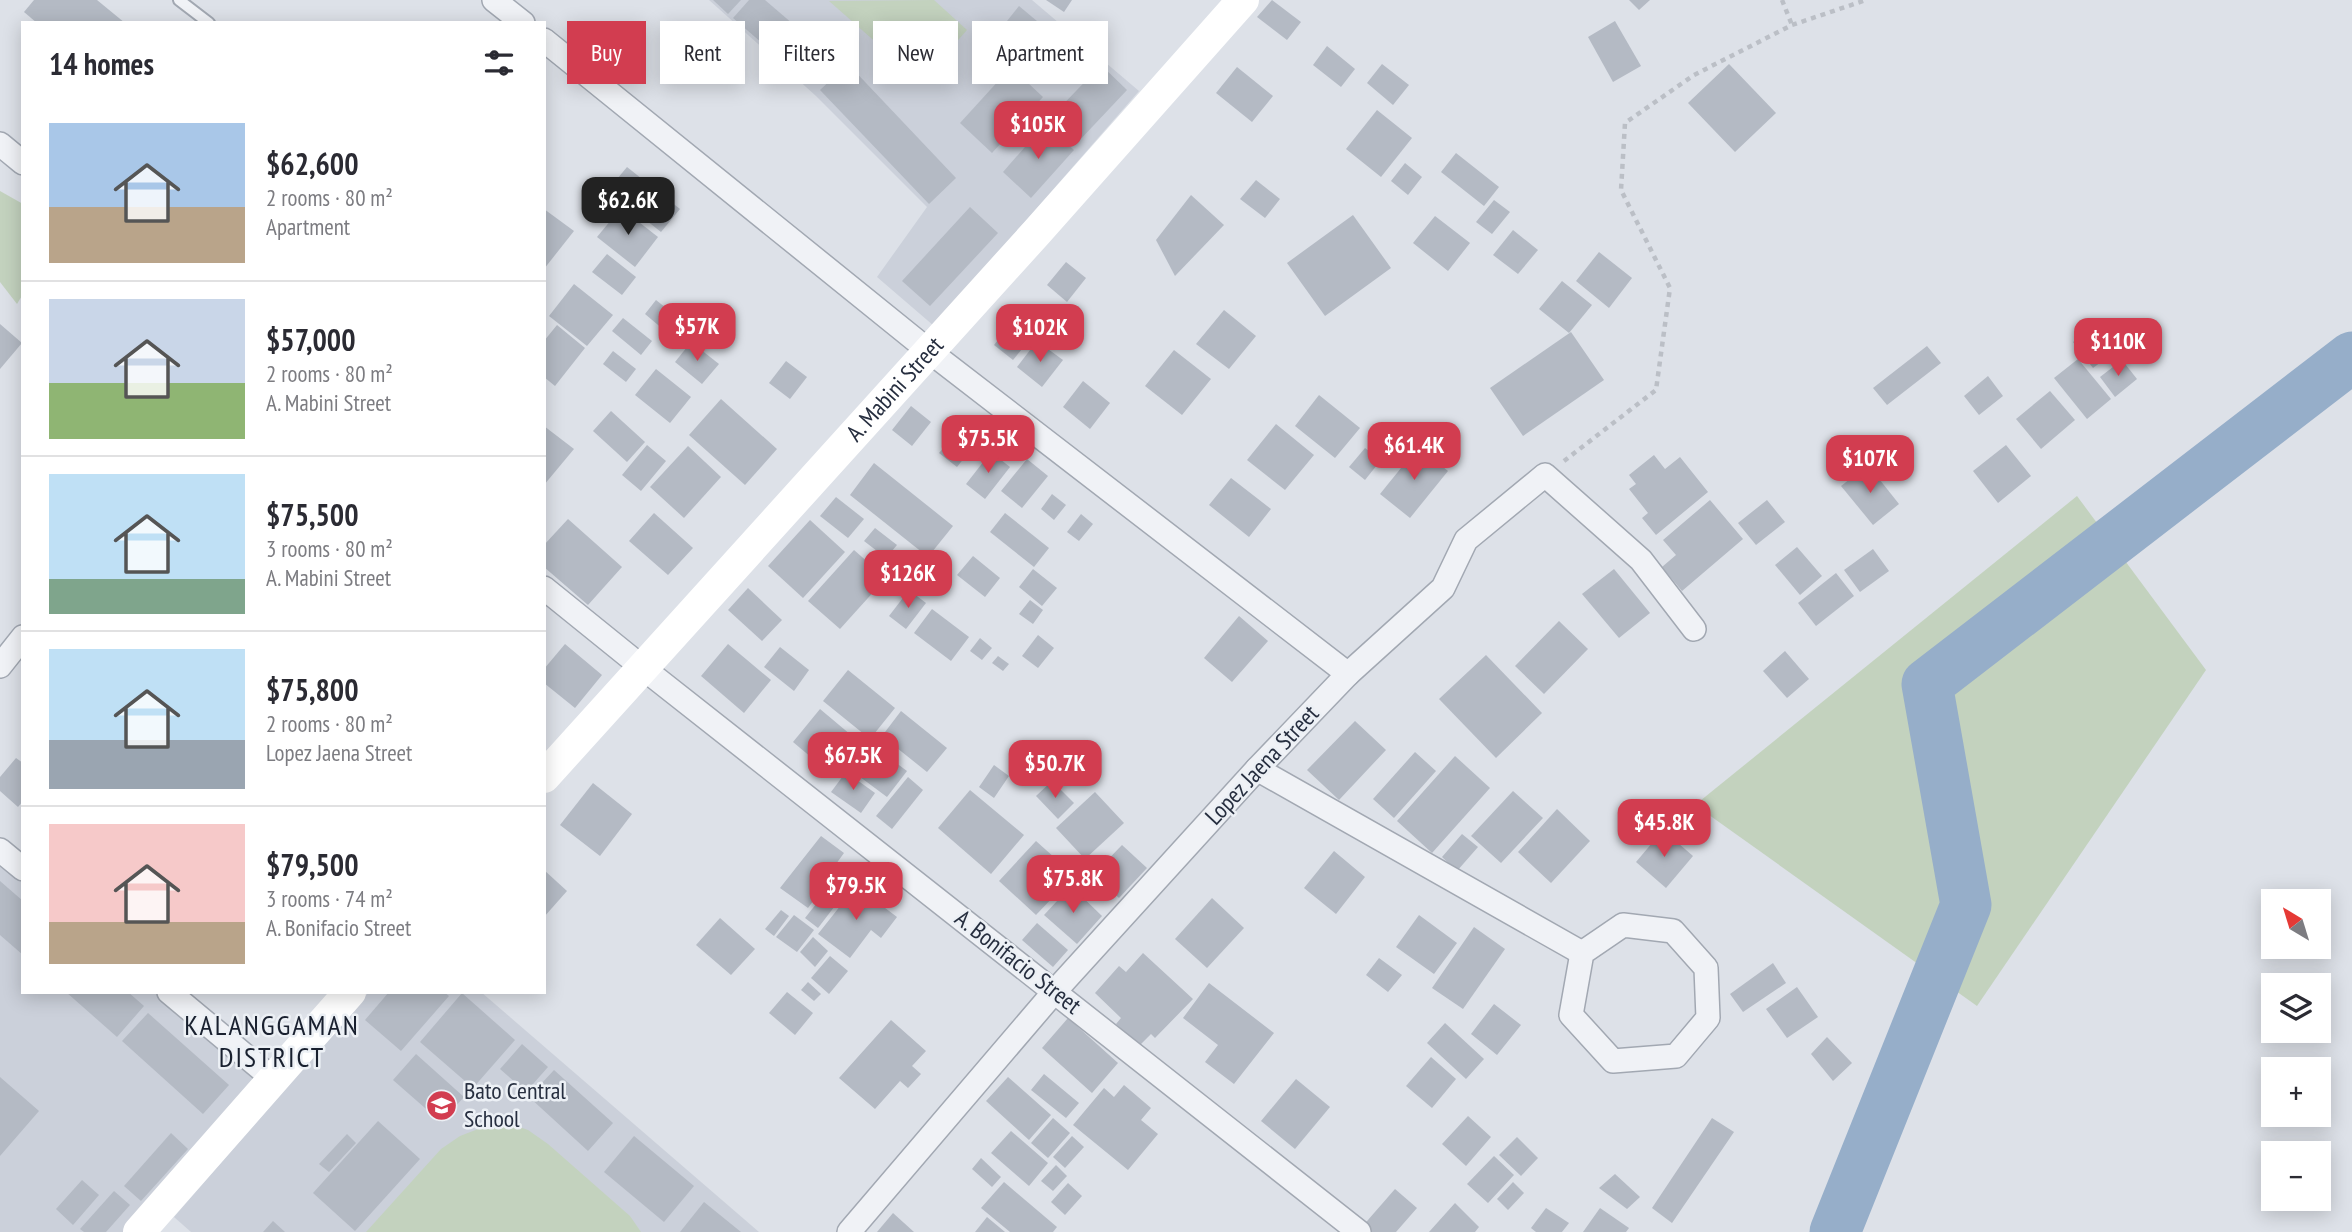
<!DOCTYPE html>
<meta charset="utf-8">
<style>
:root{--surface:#fff;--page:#f2f2f3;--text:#2b2b33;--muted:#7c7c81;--line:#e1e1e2;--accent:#d23d50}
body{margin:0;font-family:"PT Sans Narrow",sans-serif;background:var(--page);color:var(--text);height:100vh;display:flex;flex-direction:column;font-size:26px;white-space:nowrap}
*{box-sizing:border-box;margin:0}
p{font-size:23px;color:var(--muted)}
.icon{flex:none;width:38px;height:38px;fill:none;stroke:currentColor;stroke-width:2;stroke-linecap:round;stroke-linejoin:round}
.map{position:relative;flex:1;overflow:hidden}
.panel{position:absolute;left:21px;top:21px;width:525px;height:973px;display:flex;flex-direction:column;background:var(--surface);border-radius:0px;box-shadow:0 4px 18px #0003}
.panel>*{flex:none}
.top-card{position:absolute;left:567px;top:21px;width:665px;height:63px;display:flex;gap:14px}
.needle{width:46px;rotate:322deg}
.controls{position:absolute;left:2261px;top:889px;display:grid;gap:14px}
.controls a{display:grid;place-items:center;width:70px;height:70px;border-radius:0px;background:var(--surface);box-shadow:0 4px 18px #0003;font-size:35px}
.price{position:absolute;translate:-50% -60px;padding:0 16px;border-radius:14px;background:var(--accent);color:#fff;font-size:23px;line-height:46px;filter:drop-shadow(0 2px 4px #0008)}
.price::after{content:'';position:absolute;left:50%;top:42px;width:21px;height:16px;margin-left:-10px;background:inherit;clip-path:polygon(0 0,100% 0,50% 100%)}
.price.active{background:#222;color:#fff}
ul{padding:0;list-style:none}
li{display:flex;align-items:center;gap:21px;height:175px;padding:0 28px}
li+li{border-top:2px solid var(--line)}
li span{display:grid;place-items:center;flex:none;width:196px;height:140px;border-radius:0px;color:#555}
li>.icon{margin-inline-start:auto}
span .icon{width:84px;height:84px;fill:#fffc;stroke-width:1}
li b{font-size:30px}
h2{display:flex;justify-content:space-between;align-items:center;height:84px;padding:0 28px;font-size:30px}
.tag{padding:0 24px;border-radius:0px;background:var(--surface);box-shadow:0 4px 18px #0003;font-size:24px;line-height:63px}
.tag.active{background:var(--accent);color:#fff}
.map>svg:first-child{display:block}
.built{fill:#cbd0da}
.green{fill:#c3d2be}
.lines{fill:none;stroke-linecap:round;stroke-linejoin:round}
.river{stroke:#96aec9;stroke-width:51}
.building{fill:#b4bac4}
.lane-casing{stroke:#a2a8b2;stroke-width:14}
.street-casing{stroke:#a2a8b2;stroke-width:26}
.path{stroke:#bbbfc6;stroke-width:4.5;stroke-dasharray:5 5;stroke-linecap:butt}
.lane{stroke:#f0f2f6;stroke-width:10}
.street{stroke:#f0f2f6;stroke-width:23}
.secondary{stroke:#fff;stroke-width:32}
.labels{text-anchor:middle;stroke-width:5;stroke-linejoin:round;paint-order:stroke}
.street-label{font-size:24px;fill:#262e3f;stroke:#ecf0f5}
.poi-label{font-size:24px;fill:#262e3f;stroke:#ecf0f5;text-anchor:start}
.quarter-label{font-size:28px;letter-spacing:2px;fill:#19202f;stroke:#ecf0f5}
</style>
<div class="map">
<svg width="2352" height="1232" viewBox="0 0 2352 1232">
<rect width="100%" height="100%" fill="#dde1e8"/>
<g class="built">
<path d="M709,0H1032L1139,91L934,326L877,277L927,207L816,96Z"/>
<path d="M0,861L23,880V992H155L258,1079L123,1232H0Z"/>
<path d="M369,992H481L759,1232H191L174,1217Z"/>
</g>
<g class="green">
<path d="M934,0L967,30L921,82L829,1Z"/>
<path d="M0,191L23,204V294L17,304L0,282Z"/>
<path d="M2077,496L2206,670L1977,1006L1695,805Z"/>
<path d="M491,1124H511L528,1130L548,1144L630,1216L641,1232H366L441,1149L460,1136Z"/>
</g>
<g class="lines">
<path class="river" d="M1835,1232L1966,905L1927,684L2352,357"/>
</g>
<g class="building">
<path d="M34,0H97L125,23H37L24,12Z"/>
<path d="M713,0H741L728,14Z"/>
<path d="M749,0H765L807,36L784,62L733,18Z"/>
<path d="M1046,0H1072L1064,12Z"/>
<path d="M1272,0L1301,22L1287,40L1257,17Z"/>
<path d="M1629,0H1650L1639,10Z"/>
<path d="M1019,6L1074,52L1049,81L995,36Z"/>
<path d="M1615,21L1641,66L1613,82L1588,37Z"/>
<path d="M1327,46L1355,69L1341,87L1313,65Z"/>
<path d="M848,64L956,178L929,204L820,90Z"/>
<path d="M1382,64L1409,85L1393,105L1367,83Z"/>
<path d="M1729,64L1776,113L1735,152L1688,103Z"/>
<path d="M1101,65L1127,90L1077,143L1051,117Z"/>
<path d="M1011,67L1043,97L992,153L960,123Z"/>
<path d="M1237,67L1273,96L1252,122L1216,93Z"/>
<path d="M1377,110L1412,138L1381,177L1346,149Z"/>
<path d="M1045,124L1074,150L1031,198L1003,172Z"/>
<path d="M1456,153L1499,187L1484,206L1441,172Z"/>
<path d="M1405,163L1422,177L1408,195L1391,181Z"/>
<path d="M627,167L680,209L661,232L608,190Z"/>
<path d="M1256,180L1280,199L1265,218L1240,199Z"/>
<path d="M1191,195L1224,225L1175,276L1156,240Z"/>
<path d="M1494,200L1510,212L1492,234L1476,222Z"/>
<path d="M970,207L998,233L930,306L902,281Z"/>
<path d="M621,208L658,237L635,267L597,237Z"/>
<path d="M544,209L574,231L544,269Z"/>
<path d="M1353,215L1391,268L1325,316L1287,263Z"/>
<path d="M1435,216L1470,243L1448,271L1413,243Z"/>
<path d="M1513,230L1538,250L1518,274L1493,255Z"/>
<path d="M1599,252L1632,278L1609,308L1576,281Z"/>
<path d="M607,254L636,277L622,295L592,272Z"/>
<path d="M1066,262L1086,278L1067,302L1047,285Z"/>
<path d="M1562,281L1592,305L1569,333L1539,309Z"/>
<path d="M574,284L613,315L587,346L549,316Z"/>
<path d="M656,300L676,316L664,330L645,314Z"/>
<path d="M1224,310L1256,336L1229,369L1196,344Z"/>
<path d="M623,318L652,341L641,355L612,331Z"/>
<path d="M1013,321L1032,337L1013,360L994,345Z"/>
<path d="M2098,323L2117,350L2093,368L2073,342Z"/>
<path d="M0,324L22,343L0,369Z"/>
<path d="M557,325L585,348L555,386L544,377V341Z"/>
<path d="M1571,332L1604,380L1523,436L1490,388Z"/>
<path d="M1037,341L1063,360L1042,387L1017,367Z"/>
<path d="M691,342L719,364L702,384L675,362Z"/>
<path d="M1927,346L1941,363L1887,405L1873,388Z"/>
<path d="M1174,350L1211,379L1182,415L1145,386Z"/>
<path d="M613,351L636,369L626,382L603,364Z"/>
<path d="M2078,359L2111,399L2087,419L2054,378Z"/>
<path d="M2122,360L2137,379L2115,397L2100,377Z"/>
<path d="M786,361L807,377L790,399L769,383Z"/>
<path d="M656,369L691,397L670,423L635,395Z"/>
<path d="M1988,376L2003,396L1979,415L1964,396Z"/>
<path d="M1083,381L1110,403L1090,429L1063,407Z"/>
<path d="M2050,391L2075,420L2041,449L2016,419Z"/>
<path d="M1319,395L1360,428L1335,458L1295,426Z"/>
<path d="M721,399L777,449L745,485L689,435Z"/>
<path d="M911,406L931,422L912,446L892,430Z"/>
<path d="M611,411L645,442L627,462L593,431Z"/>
<path d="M968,418L985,432L957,467L939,453Z"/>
<path d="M1276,424L1314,455L1285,490L1247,460Z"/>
<path d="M544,426L574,449L544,485Z"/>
<path d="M647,445L666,461L641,491L622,475Z"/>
<path d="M2006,445L2031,476L1998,503L1973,471Z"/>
<path d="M688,446L721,477L684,518L650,487Z"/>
<path d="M1418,447L1448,471L1410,518L1380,494Z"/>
<path d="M1365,448L1381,460L1365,480L1349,467Z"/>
<path d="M991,452L1010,467L985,499L966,484Z"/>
<path d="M1654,455L1665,469L1680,457L1708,492L1656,535L1642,518L1648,513L1629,489L1636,484L1629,475Z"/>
<path d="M1027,459L1048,476L1022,508L1001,491Z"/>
<path d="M874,463L953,526L928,557L850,495Z"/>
<path d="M1868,465L1899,504L1873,525L1841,486Z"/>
<path d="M1231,478L1271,509L1249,537L1209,505Z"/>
<path d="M1052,494L1066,505L1054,520L1041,509Z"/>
<path d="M836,497L864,519L848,538L820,516Z"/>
<path d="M1710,500L1743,539L1682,591L1662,567L1676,555L1663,540Z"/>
<path d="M1767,500L1785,522L1756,545L1738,523Z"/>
<path d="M654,513L693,548L668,575L629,541Z"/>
<path d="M1005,513L1049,548L1034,567L990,532Z"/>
<path d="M1081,514L1093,524L1079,541L1067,532Z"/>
<path d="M568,519L622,567L588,605L544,567V545Z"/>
<path d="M810,520L845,552L803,598L768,566Z"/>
<path d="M875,528L897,545L886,558L864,541Z"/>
<path d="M1797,547L1822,576L1800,595L1775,565Z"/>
<path d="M1873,549L1889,571L1860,592L1844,570Z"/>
<path d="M854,550L886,578L840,629L808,601Z"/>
<path d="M973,556L1000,578L985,597L957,575Z"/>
<path d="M1033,569L1057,588L1042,606L1019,587Z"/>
<path d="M1614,569L1650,613L1619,638L1582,594Z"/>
<path d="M1836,573L1854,596L1816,626L1798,603Z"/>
<path d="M748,588L782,620L762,641L728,610Z"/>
<path d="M909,590L926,603L906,629L889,616Z"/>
<path d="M1030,600L1043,610L1033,624L1019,614Z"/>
<path d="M932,609L969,637L951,661L914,633Z"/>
<path d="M1239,616L1268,641L1232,682L1204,658Z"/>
<path d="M1559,621L1588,649L1544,694L1515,666Z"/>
<path d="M1038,635L1054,648L1038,668L1022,656Z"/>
<path d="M980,638L992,648L982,660L970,651Z"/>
<path d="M565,644L602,675L575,708L544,683V669Z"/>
<path d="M728,644L771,680L744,713L701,676Z"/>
<path d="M780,647L809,670L794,691L764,667Z"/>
<path d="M1785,651L1809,679L1787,698L1763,671Z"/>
<path d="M1486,655L1542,713L1496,758L1439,699Z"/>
<path d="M998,656L1009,664L1003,671L992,663Z"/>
<path d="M848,670L895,708L870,739L823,701Z"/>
<path d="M820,709L851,735L824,768L793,742Z"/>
<path d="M901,711L947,748L927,772L882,736Z"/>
<path d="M1355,721L1386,750L1339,800L1307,770Z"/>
<path d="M868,742L907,771L887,797L848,768Z"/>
<path d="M1415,752L1436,771L1394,818L1373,799Z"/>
<path d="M1455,756L1490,788L1432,853L1397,821Z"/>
<path d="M16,758L23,763V801L18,807L0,791V777Z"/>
<path d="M994,765L1009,776L994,798L979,787Z"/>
<path d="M846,772L875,793L861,813L831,792Z"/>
<path d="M908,777L923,790L892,829L876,816Z"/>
<path d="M1052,781L1074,803L1058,819L1036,796Z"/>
<path d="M593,783L632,814L600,856L560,825Z"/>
<path d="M970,790L1024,835L991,874L938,828Z"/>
<path d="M1513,791L1543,818L1501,863L1471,836Z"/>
<path d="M1095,792L1124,823L1085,859L1056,828Z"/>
<path d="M1557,809L1590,841L1551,883L1518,852Z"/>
<path d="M1663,830L1693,856L1666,888L1636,862Z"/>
<path d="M1462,834L1478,847L1457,871L1442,857Z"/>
<path d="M821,836L844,853L836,864L839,866L808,908L780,888Z"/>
<path d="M1036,841L1074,875L1036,915L999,881Z"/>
<path d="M1122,845L1147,868L1119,898L1094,874Z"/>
<path d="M1334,851L1365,877L1336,914L1304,888Z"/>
<path d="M544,870L567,891L544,917Z"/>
<path d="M839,875L851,885L818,928L805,918Z"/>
<path d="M0,881L23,901V955L0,935Z"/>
<path d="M856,886L897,917L881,938L871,930L850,958L818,934Z"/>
<path d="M1071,886L1102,916L1077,944L1044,915Z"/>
<path d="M1212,898L1244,928L1207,968L1175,939Z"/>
<path d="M781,910L789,916L774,936L765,929Z"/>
<path d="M794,915L814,930L797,952L776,937Z"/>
<path d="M1419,915L1457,943L1434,974L1396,947Z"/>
<path d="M720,918L755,949L731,975L696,945Z"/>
<path d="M1037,923L1068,950L1053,967L1022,940Z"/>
<path d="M1474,927L1505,949L1463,1009L1432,988Z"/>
<path d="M813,937L828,951L815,967L800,952Z"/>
<path d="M1143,953L1193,999L1155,1038L1151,1034L1139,1046L1116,1024L1121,1018L1095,993L1119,966L1126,972Z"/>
<path d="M830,956L848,971L829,994L811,978Z"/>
<path d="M1379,958L1402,975L1388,992L1366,975Z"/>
<path d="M1773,963L1786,983L1743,1012L1730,994Z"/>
<path d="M808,982L821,994L814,1001L801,990Z"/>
<path d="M1209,983L1274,1033L1234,1084L1205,1062L1218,1045L1183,1018Z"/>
<path d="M1797,987L1818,1017L1787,1038L1766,1009Z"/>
<path d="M66,992H128L144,1006L117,1037Z"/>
<path d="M389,992H444L449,996L401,1051L365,1020Z"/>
<path d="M787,992L813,1013L795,1035L769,1013Z"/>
<path d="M462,993L515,1040L473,1088L420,1042Z"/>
<path d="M1494,1004L1521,1025L1497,1055L1471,1034Z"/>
<path d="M148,1013L229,1085L203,1114L122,1041Z"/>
<path d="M1068,1018L1118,1063L1092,1093L1042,1048Z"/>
<path d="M891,1020L926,1051L912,1066L921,1074L908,1088L900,1081L875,1109L839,1078Z"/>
<path d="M1445,1023L1484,1059L1466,1079L1427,1043Z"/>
<path d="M1827,1037L1852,1063L1833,1081L1811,1054Z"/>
<path d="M522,1044L548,1067L526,1092L500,1069Z"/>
<path d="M416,1054L464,1097L441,1122L393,1080Z"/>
<path d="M1431,1057L1456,1079L1432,1108L1406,1086Z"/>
<path d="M554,1070L613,1123L588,1151L529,1097Z"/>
<path d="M1044,1074L1079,1103L1066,1118L1031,1090Z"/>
<path d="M0,1077L39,1111L0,1156Z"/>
<path d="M1008,1077L1051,1115L1029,1140L986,1101Z"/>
<path d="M1296,1079L1330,1107L1295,1149L1261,1121Z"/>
<path d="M1124,1085L1151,1108L1141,1120L1158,1134L1128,1170L1073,1125L1104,1088L1114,1097Z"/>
<path d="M1468,1116L1491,1137L1466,1166L1442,1144Z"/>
<path d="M1053,1118L1070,1133L1048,1158L1031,1143Z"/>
<path d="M1712,1118L1734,1132L1672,1223L1652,1208Z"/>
<path d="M378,1121L420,1159L355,1231L313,1193Z"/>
<path d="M1011,1131L1048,1163L1029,1186L991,1153Z"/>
<path d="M171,1133L188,1149L141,1201L124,1186Z"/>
<path d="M347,1134L356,1143L329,1172L319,1164Z"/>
<path d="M634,1136L694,1186L664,1222L604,1172Z"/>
<path d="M1072,1136L1084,1147L1065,1168L1053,1157Z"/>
<path d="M1517,1137L1538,1158L1521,1176L1499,1155Z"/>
<path d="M1494,1156L1514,1175L1488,1203L1467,1184Z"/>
<path d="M981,1158L1001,1177L992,1187L972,1169Z"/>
<path d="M1056,1165L1067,1176L1053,1191L1041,1181Z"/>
<path d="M1615,1174L1640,1197L1627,1209L1599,1188Z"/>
<path d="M82,1180L99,1195L73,1225L56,1209Z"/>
<path d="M1004,1182L1057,1227L1053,1232H1010L981,1208Z"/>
<path d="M1513,1182L1524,1193L1508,1210L1497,1199Z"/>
<path d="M1068,1183L1082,1196L1065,1215L1051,1202Z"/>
<path d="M1395,1189L1417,1208L1396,1232H1366L1361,1228Z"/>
<path d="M114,1191L130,1205L106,1232H84L80,1229Z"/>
<path d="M704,1202L741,1232H680Z"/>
<path d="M1455,1203L1479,1227L1475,1232H1429Z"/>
<path d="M1546,1208L1569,1223L1562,1232H1536L1531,1228Z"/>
<path d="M1600,1208L1629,1228L1626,1232H1583Z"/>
<path d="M893,1213L914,1232H877Z"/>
<path d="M987,1217L1005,1232H975Z"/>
<path d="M273,1221L285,1232H263Z"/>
</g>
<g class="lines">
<defs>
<path id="lane" d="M179,0L209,23"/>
<g id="street">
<path d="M494,0L523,23"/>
<path d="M544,40L929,351L1348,674"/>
<path d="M0,144L23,163"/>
<path d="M544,588L643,668L1359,1232"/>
<path d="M0,666L23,637"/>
<path d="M1257,769L1582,953"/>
<path d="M0,850L23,869"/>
<path d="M1623,925L1673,931L1706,968L1708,1018L1676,1056L1613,1061L1571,1015L1582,953Z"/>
<path d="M169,992L272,1078"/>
<path d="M849,1232L1055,991L1257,769L1348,674L1443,588L1466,540L1545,475L1641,560L1694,629"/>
</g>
</defs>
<use href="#lane" class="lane-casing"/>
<use href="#street" class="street-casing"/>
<g class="path">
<path d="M1782,0L1792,25"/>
<path d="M1564,461L1656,390L1670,288L1621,190L1625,123L1694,75L1792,25L1866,0"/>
</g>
<use href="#lane" class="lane"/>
<use href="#street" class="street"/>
<g class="secondary">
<path id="s1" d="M544,777L1037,232L1243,0"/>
<path d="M139,1232L350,992"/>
</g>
</g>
<defs>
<symbol id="school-disc" viewBox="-11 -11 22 22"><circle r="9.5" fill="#d23d50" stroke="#ecf0f5"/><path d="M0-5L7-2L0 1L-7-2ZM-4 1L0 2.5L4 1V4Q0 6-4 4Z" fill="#fff"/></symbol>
</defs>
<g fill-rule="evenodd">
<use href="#school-disc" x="424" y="1088" width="35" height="35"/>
</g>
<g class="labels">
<g class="street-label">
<text dy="8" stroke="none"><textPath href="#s1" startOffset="523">A. Mabini Street</textPath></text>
<text transform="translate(1262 765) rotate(-47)" y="8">Lopez Jaena Street</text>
<text transform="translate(1018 962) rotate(38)" y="8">A. Bonifacio Street</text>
</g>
<g class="poi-label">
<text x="464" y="1099">Bato Central<tspan x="464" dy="28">School</tspan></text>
</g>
<g class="quarter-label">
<text x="272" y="1035">KALANGGAMAN<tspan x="272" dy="32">DISTRICT</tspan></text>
</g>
</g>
</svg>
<div class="controls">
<a><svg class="needle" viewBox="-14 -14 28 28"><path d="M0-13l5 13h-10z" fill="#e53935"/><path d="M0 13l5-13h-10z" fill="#7c7c81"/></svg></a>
<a><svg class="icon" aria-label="layers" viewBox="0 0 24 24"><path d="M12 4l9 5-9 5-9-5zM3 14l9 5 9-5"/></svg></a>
<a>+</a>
<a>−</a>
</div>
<b class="price" style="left:1038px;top:161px">$105K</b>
<b class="price active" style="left:628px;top:237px">$62.6K</b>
<b class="price" style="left:697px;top:363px">$57K</b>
<b class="price" style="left:1040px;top:364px">$102K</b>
<b class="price" style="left:2118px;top:378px">$110K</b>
<b class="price" style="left:988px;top:475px">$75.5K</b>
<b class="price" style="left:1414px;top:482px">$61.4K</b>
<b class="price" style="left:1870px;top:495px">$107K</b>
<b class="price" style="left:908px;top:610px">$126K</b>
<b class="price" style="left:853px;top:792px">$67.5K</b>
<b class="price" style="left:1055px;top:800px">$50.7K</b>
<b class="price" style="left:1664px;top:859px">$45.8K</b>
<b class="price" style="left:1073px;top:915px">$75.8K</b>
<b class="price" style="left:856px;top:922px">$79.5K</b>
<div class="top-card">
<a class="tag active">Buy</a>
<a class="tag">Rent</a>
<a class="tag">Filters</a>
<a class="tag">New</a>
<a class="tag">Apartment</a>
</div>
<section class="panel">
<h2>14 homes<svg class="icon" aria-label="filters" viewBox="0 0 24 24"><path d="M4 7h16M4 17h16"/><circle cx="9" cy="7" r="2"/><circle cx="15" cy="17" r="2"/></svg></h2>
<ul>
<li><span style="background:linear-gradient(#a9c7e8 60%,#b9a48a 0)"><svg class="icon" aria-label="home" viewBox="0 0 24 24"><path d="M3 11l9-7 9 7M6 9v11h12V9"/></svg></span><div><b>$62,600</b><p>2 rooms · 80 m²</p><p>Apartment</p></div></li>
<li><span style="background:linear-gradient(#c9d6e8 60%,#8fb573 0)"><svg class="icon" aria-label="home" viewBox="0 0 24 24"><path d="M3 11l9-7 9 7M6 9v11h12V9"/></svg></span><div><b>$57,000</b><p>2 rooms · 80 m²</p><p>A. Mabini Street</p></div></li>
<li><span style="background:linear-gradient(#bfe0f5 75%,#7fa58c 0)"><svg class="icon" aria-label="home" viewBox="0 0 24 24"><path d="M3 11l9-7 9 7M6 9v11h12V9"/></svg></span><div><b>$75,500</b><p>3 rooms · 80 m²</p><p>A. Mabini Street</p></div></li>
<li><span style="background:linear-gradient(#bfe0f5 65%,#9aa5b1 0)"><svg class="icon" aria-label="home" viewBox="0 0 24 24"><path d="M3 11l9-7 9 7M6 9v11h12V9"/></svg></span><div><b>$75,800</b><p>2 rooms · 80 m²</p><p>Lopez Jaena Street</p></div></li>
<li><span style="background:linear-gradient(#f6c9c9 70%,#b9a48a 0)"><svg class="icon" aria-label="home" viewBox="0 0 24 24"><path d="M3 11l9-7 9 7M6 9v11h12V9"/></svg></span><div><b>$79,500</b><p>3 rooms · 74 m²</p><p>A. Bonifacio Street</p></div></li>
</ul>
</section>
</div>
